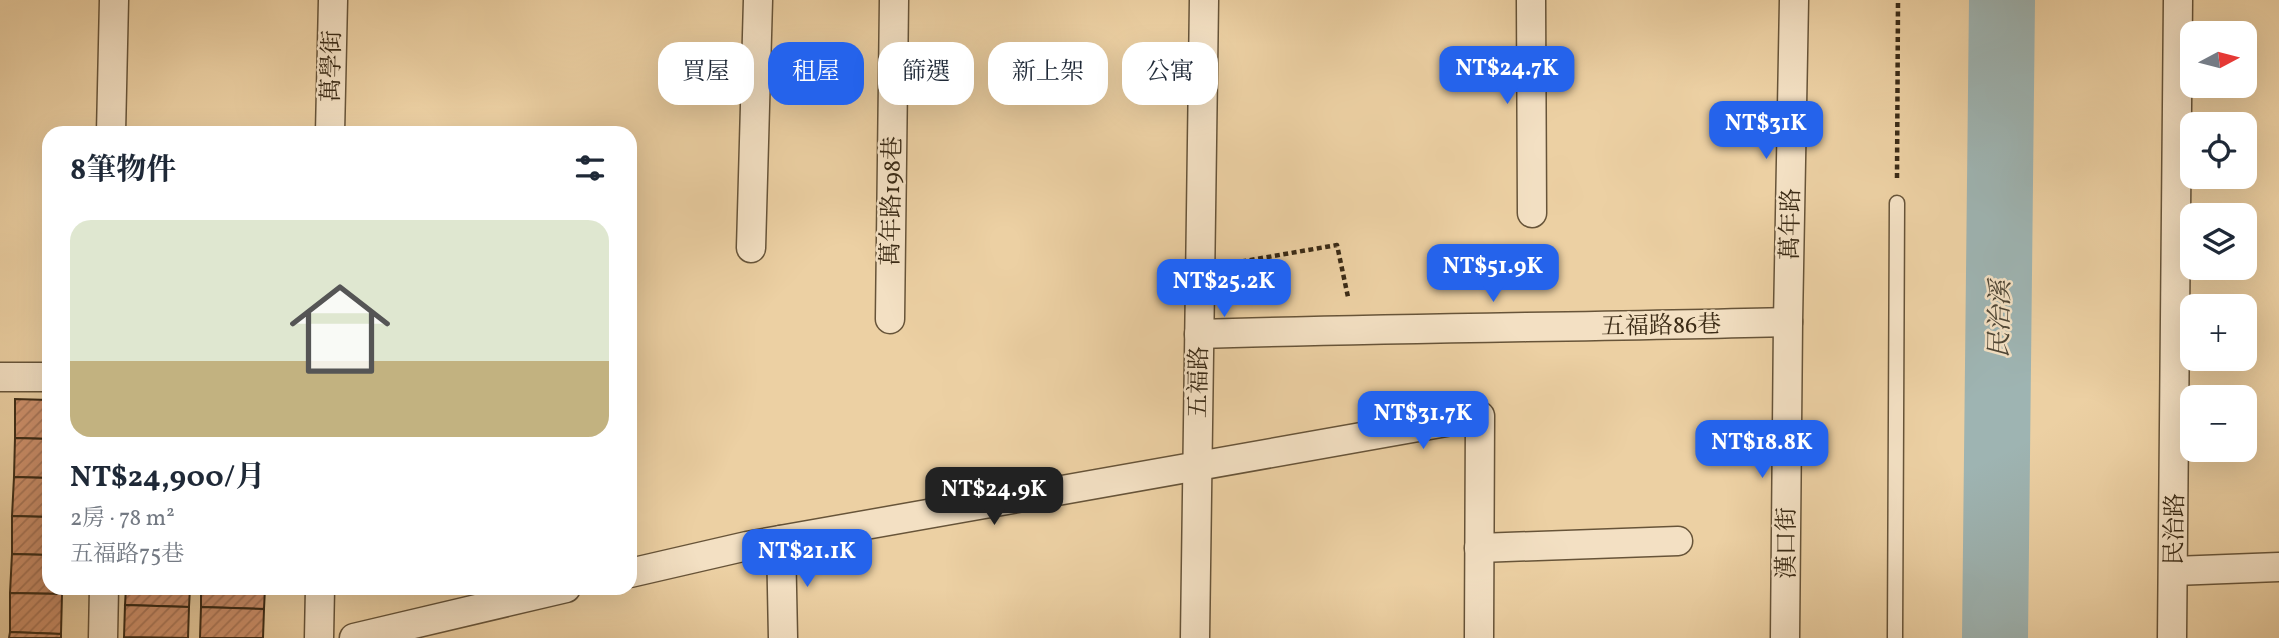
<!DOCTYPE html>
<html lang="zh-TW">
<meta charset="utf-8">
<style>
:root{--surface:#fff;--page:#f2f2f3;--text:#1f2937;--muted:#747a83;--line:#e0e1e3;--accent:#2563eb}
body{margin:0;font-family:Vollkorn,"Noto Serif TC",serif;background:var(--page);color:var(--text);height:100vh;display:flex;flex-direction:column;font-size:26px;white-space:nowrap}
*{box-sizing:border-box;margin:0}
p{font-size:23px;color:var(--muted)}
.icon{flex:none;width:38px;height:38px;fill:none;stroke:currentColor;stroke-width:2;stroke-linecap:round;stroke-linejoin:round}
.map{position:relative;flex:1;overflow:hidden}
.drawer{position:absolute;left:42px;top:126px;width:595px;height:469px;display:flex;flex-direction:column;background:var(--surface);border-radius:21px;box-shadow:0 7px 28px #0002}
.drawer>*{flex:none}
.hud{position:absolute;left:658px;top:42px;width:665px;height:63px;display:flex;gap:14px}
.needle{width:46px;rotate:83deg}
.fabs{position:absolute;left:2180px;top:21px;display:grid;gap:14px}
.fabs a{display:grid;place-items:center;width:77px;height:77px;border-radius:14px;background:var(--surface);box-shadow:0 7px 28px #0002;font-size:35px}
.price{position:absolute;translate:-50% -60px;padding:0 16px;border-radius:14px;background:var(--accent);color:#fff;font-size:23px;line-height:46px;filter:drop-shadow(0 2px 4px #0008)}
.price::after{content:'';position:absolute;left:50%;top:42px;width:21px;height:16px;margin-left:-10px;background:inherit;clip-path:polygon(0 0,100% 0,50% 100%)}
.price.active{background:#222;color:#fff}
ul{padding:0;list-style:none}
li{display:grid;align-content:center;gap:14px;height:371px;padding:0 28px}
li+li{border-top:2px solid var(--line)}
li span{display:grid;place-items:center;height:217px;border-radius:21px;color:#555}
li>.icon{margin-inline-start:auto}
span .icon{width:126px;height:126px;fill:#fffc;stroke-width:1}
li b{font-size:30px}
h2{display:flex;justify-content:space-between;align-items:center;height:84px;padding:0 28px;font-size:30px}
.pill{padding:0 24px;border-radius:21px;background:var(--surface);box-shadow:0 7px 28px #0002;font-size:24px;line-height:63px}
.pill.active{background:var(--accent);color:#fff}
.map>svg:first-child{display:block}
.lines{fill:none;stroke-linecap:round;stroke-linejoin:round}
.river{stroke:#9eb4b2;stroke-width:66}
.building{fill:url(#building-hatch);stroke:#3b2b16;stroke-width:2}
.service-casing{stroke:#675439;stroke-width:17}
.minor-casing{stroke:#675439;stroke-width:31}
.path{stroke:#3b2b16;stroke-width:4.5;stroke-dasharray:5 3.5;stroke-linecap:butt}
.service{stroke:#f3e0c3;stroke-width:14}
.minor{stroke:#f3e0c3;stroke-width:28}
.labels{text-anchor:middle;stroke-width:5;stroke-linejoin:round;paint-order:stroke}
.street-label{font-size:24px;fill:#3b2b16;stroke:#f3e0c3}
.water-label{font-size:26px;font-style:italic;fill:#4f4635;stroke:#f3e0c3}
</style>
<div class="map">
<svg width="2279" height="638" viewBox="0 0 2279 638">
<defs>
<pattern id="building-hatch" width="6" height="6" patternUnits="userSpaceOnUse" patternTransform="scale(1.75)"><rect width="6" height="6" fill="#d0926d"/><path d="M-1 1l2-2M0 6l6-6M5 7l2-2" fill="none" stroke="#aa7759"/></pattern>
</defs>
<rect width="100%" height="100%" fill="#ecd0a3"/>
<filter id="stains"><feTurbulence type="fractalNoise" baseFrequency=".00286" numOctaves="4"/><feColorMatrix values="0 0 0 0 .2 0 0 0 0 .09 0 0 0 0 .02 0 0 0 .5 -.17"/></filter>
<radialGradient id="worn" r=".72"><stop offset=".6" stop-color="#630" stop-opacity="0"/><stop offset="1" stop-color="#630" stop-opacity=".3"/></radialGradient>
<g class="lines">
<path class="river" d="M1995,638L2002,0"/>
</g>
<g class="building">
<path d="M15,399L49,400V439L15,438Z"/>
<path d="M15,438L49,439V478L14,477Z"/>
<path d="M14,477L49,478V517L12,516Z"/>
<path d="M12,516L49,517V555L12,554Z"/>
<path d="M12,554L49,555V588H63L62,594L10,593Z"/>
<path d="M126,588H190L189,607L125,605Z"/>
<path d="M201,588H265L264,609L201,607Z"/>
<path d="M10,593L62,594L61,634L10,632Z"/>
<path d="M125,605L189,607L188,638L124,637Z"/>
<path d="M201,607L264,609L263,638H200Z"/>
<path d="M10,632L61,634V638H9Z"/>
</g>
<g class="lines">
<defs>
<path id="service" d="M1895,638L1897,203"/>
<g id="minor">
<path d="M1531,0L1532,213"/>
<path d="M111,133L114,0"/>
<path d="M330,133L333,0"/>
<path d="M751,248L758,0"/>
<path d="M890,319L894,0"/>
<path d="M1199,334C1395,328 1592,327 1788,322"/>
<path d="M0,377H49"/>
<path d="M781,540L783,638"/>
<path d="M1479,548L1678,541"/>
<path d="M2174,571L2279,567"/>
<path d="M630,573L747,546L1480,416L1479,638"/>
<path d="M103,638L104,588"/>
<path d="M319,638L320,588"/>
<path d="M354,638L566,588"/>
<path d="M1195,638L1204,0"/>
<path d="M1785,638L1788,322L1794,0"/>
<path d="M2172,638L2178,0"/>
</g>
</defs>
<use href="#service" class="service-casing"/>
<use href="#minor" class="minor-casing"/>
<g class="path">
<path d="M1897,178L1898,0"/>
<path d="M1233,263L1337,245L1348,297"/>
</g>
<use href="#service" class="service"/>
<use href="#minor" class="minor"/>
</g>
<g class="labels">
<g class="street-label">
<text transform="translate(331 66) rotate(-89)" y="8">萬學街</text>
<text transform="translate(891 201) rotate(-89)" y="8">萬年路198巷</text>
<text transform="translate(1790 224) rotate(-89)" y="8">萬年路</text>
<text transform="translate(1661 325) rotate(-1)" y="8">五福路86巷</text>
<text transform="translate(1198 382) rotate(-89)" y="8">五福路</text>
<text transform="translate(2174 529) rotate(-89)" y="8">民治路</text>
<text transform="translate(1786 543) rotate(-90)" y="8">漢口街</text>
</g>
<g class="water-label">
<text transform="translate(1999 319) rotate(-89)" y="9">民治溪</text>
</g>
</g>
<rect width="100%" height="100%" filter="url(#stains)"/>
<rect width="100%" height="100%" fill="url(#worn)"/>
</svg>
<div class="fabs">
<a><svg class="needle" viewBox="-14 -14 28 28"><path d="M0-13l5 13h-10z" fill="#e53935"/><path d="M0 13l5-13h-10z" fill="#747a83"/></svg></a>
<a><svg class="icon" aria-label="locate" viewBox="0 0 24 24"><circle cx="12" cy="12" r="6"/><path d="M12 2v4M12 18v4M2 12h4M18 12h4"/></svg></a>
<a><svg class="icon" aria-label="layers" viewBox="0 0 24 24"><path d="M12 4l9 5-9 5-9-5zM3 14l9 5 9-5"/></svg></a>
<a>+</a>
<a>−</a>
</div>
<b class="price" style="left:1507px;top:106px">NT$24.7K</b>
<b class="price" style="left:1766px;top:161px">NT$31K</b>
<b class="price" style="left:1493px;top:304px">NT$51.9K</b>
<b class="price" style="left:1224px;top:319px">NT$25.2K</b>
<b class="price" style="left:1423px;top:451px">NT$31.7K</b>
<b class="price" style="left:1762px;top:480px">NT$18.8K</b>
<b class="price active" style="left:994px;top:527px">NT$24.9K</b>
<b class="price" style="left:807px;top:589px">NT$21.1K</b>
<div class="hud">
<a class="pill">買屋</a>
<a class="pill active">租屋</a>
<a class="pill">篩選</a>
<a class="pill">新上架</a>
<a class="pill">公寓</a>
</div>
<section class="drawer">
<h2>8筆物件<svg class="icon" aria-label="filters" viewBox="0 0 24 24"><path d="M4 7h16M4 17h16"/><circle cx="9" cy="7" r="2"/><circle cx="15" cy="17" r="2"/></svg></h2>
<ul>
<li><span style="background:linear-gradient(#dfe7d0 65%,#c2b280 0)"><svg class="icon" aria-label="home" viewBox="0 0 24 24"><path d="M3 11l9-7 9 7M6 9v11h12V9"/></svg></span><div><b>NT$24,900/月</b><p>2房 · 78 m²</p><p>五福路75巷</p></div></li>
</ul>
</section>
</div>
